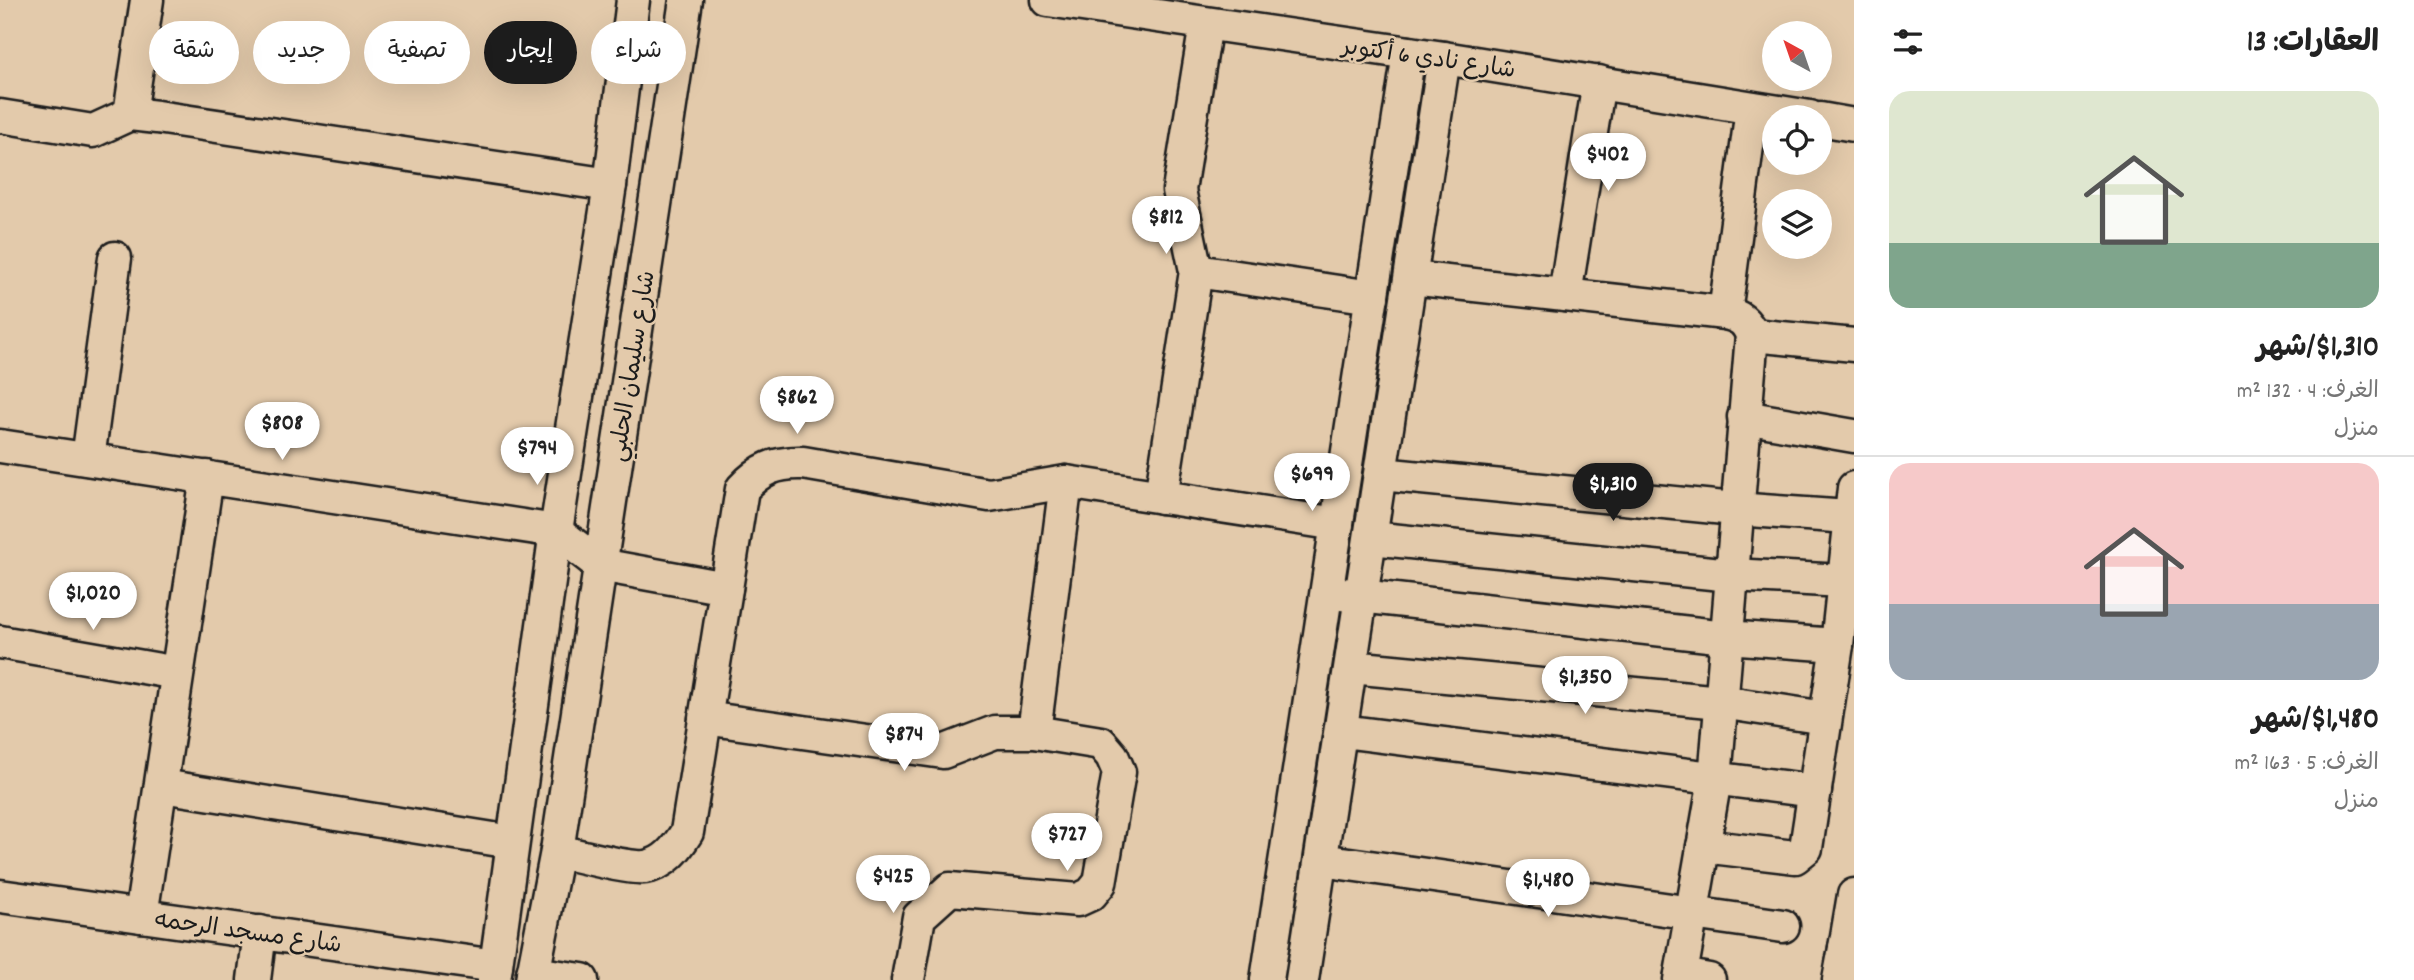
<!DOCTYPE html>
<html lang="ar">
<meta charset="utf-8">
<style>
:root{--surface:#fff;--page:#f2f2f2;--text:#222;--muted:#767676;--line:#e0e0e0;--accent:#1c1c1c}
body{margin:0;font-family:Dekko,"Playpen Sans Arabic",sans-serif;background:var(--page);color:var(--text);direction:rtl;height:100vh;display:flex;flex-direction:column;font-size:26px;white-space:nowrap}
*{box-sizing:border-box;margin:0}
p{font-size:23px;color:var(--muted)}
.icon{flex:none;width:38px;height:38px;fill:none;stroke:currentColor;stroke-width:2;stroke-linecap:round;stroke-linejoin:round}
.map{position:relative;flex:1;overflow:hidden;direction:ltr}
.sheet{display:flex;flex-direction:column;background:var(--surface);width:560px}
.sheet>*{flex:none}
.hud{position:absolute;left:21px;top:21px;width:665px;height:63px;direction:rtl;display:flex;gap:14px}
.needle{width:46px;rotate:320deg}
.fabs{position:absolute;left:1762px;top:21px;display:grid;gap:14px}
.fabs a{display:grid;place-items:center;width:70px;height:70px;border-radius:50%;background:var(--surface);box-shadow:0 7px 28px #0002;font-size:35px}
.price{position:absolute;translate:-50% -60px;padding:0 16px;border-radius:24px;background:#fff;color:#222;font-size:23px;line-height:46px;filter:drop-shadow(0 2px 4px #0008)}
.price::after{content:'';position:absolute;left:50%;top:42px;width:21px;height:16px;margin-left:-10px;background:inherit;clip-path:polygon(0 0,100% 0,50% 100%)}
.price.selected{background:var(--accent);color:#fff}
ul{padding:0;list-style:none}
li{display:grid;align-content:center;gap:14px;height:371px;padding:0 35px}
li+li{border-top:2px solid var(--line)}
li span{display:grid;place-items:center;height:217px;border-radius:21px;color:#555}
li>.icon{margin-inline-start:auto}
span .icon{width:126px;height:126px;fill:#fffc;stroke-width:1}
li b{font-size:30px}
h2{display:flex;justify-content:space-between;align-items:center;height:84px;padding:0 35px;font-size:30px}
.chip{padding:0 24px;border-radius:32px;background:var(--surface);box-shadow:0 7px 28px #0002;font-size:24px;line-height:63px}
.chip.selected{background:var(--accent);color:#fff}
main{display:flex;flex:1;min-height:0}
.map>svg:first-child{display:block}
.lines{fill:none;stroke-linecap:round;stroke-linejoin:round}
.minor-casing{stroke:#1c1c1c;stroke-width:37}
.minor{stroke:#e3caab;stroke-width:32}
.labels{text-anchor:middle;stroke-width:5;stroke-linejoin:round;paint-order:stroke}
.street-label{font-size:24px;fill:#1c1c1c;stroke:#e3caab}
</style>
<main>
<section class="sheet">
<h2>العقارات: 13<svg class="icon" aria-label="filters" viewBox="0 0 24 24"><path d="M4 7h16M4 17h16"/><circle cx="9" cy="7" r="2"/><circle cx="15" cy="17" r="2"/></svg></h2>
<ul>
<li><span style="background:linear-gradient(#dfe7d0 70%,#7fa58c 0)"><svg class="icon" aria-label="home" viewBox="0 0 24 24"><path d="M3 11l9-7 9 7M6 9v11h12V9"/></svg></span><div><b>$1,310/شهر</b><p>الغرف: 4 · 132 m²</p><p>منزل</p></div></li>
<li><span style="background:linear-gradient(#f6c9c9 65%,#9aa5b1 0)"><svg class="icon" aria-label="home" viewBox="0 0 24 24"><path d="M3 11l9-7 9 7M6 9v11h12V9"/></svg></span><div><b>$1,480/شهر</b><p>الغرف: 5 · 163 m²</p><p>منزل</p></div></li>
</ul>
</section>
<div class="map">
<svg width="1854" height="980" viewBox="0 0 1854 980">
<rect width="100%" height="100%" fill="#e3caab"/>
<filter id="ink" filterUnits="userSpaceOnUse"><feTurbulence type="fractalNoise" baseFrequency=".0143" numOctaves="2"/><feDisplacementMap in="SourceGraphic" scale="14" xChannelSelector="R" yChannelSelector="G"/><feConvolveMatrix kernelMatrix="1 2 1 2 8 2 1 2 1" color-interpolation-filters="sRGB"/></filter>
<g filter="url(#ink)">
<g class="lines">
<defs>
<g id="minor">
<path d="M1048,0L1444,58L1810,117"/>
<path d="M130,114L147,0"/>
<path d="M0,116L93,131L130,114L157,117L610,185"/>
<path d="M1820,119L1854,125"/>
<path d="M1196,271L1372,297"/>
<path d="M1411,278L1725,313C1740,316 1747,322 1752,335L1715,779L1680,980"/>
<path d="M1565,295L1599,82"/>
<path d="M1725,313L1752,108"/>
<path d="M1752,335L1854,345"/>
<path d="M1744,417L1854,436"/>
<path d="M0,446L556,531L600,565L726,588"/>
<path d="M88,459L115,258"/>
<path d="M1381,474L1735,509L1849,517"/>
<path d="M1161,497L1196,271L1179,190L1206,24"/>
<path d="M1371,538L1731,575L1843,581"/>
<path d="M1342,594L1726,637L1837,645"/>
<path d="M0,642L177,673"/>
<path d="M1351,667L1721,702L1825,718"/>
<path d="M705,718L943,752L995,732H1034L1101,743L1112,756L1119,772L1100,883L1091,894L1078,900L950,889L919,917L908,980"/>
<path d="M1342,731L1815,791"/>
<path d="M1034,732L1066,482"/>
<path d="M162,786L512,842"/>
<path d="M1703,846L1795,857L1806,848L1837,645L1854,488"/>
<path d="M557,851C577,855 628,869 645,867C665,864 677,848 687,832L742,489C760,469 776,462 803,463L989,495L1066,482L1337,524"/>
<path d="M1321,860L1783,926"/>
<path d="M0,896L496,966"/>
<path d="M141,916L207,477"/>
<path d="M1845,948L1854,895"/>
<path d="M533,973L582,980"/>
<path d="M1681,975L1709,980"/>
<path d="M254,980L260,932"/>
<path d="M494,980L556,531L610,185L633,0"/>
<path d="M532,980L557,851L686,0"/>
<path d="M1267,980L1409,53"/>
<path d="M1302,980L1444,58"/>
<path d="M1839,980L1845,948L1854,950"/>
</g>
</defs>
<use href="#minor" class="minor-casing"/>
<use href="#minor" class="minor"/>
</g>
</g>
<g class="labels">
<g class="street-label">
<text transform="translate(1429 57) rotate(8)" y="8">شارع نادي 6 أكتوبر</text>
<text transform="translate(631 366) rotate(-81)" y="8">شارع سليمان الحلبي</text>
<text transform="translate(248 931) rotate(8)" y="8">شارع مسجد الرحمه</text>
</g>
</g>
</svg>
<div class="fabs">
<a><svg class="needle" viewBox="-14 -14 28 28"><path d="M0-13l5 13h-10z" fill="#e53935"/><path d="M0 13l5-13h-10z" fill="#767676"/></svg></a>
<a><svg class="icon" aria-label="locate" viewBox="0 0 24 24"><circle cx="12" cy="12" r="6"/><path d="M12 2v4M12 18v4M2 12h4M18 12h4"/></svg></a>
<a><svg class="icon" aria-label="layers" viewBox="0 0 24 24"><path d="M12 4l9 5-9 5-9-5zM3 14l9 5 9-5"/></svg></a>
</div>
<b class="price" style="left:1608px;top:193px">$402</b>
<b class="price" style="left:1166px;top:256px">$812</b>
<b class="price" style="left:797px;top:436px">$862</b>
<b class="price" style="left:282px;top:462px">$808</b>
<b class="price" style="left:537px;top:487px">$794</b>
<b class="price" style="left:1312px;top:513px">$699</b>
<b class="price selected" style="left:1613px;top:523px">$1,310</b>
<b class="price" style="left:93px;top:632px">$1,020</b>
<b class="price" style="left:1585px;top:716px">$1,350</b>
<b class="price" style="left:904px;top:773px">$874</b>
<b class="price" style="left:1067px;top:873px">$727</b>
<b class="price" style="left:893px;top:915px">$425</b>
<b class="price" style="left:1548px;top:919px">$1,480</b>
<div class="hud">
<a class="chip">شراء</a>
<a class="chip selected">إيجار</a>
<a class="chip">تصفية</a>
<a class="chip">جديد</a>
<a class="chip">شقة</a>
</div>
</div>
</main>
